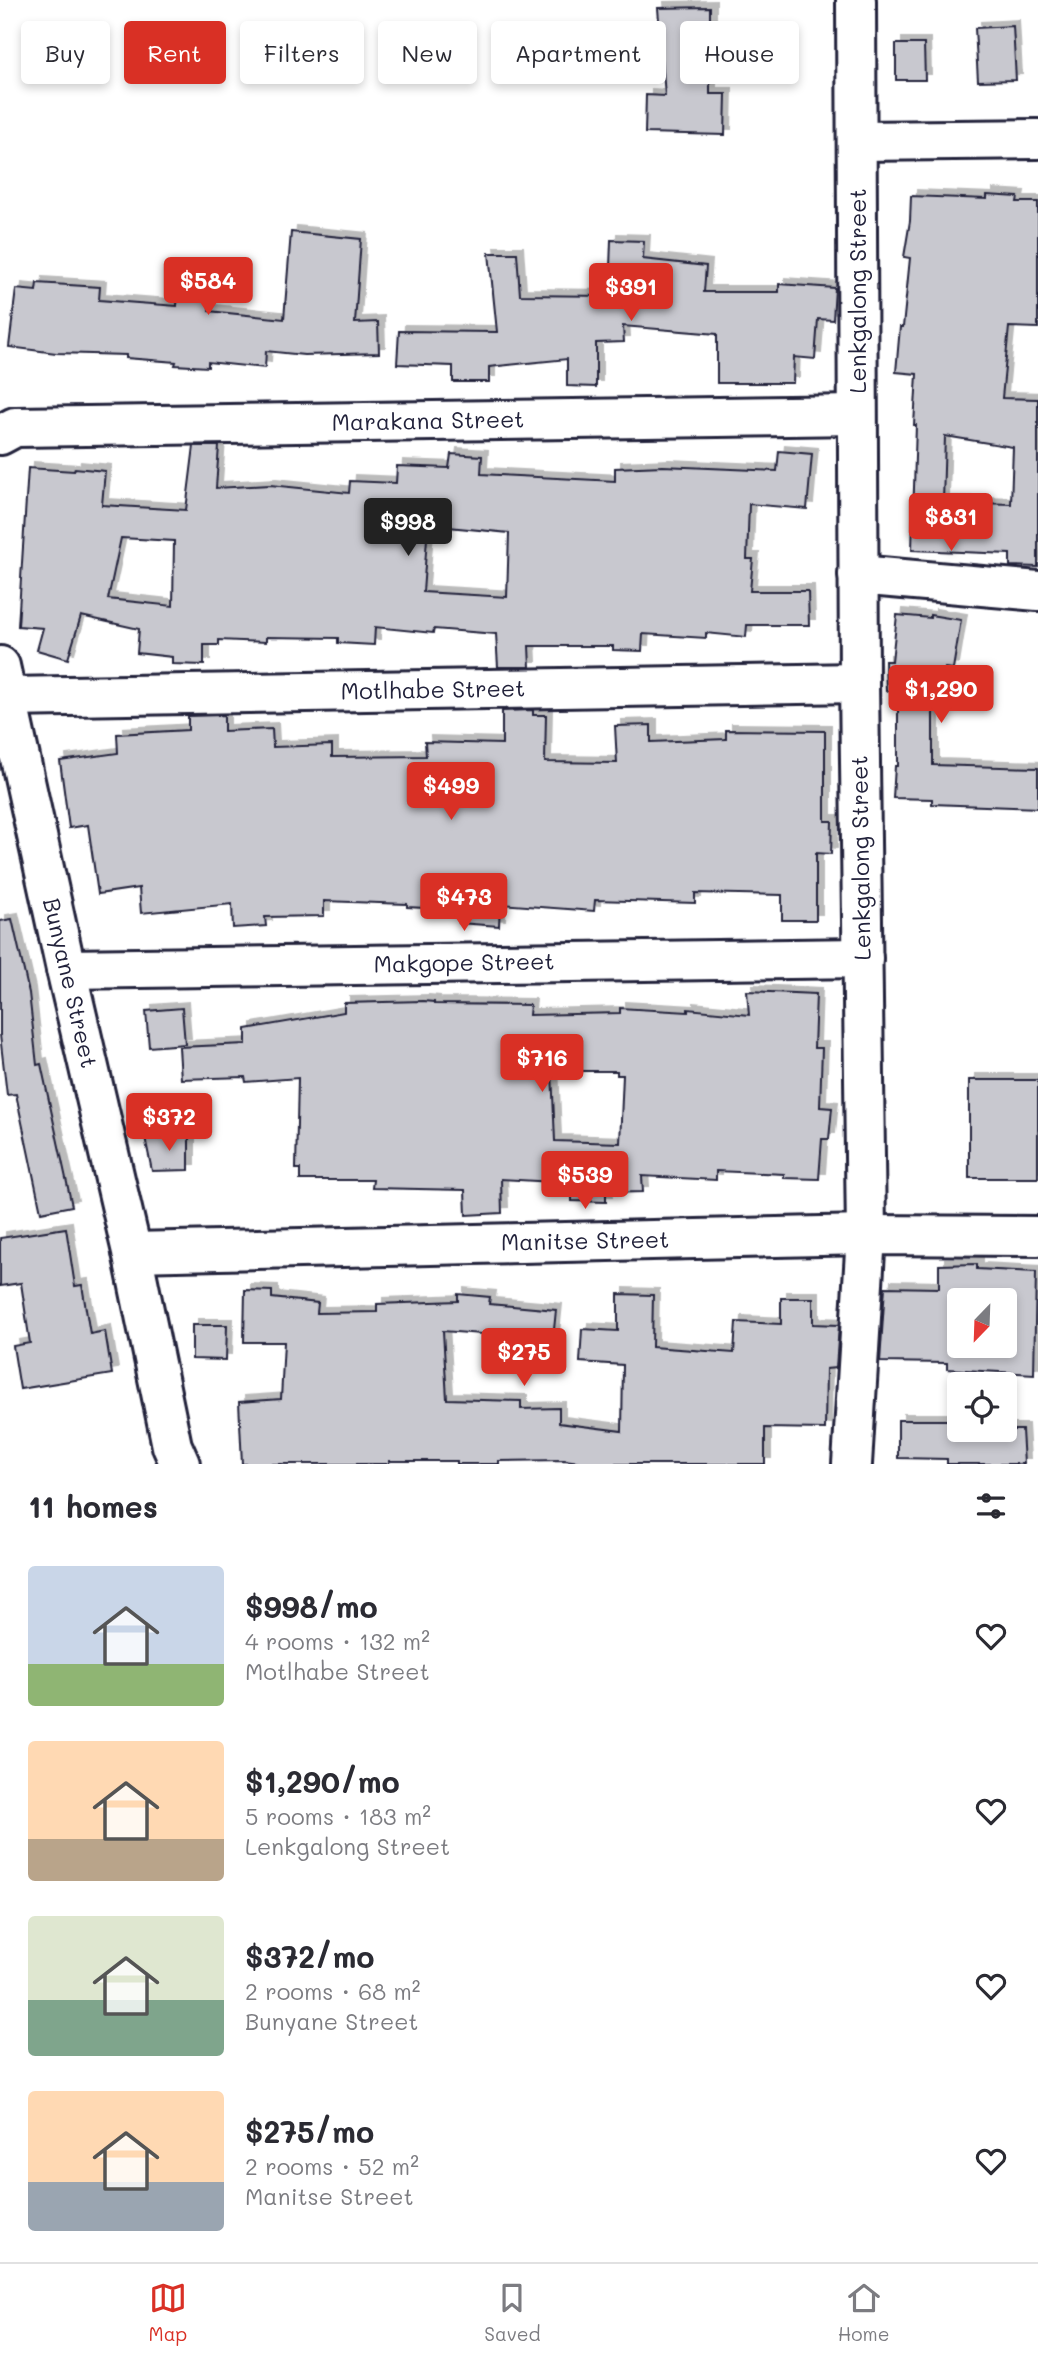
<!DOCTYPE html>
<meta charset="utf-8">
<style>
:root{--surface:#fff;--page:#f2f2f3;--text:#2b2b33;--muted:#7c7c81;--line:#e1e1e2;--accent:#d93025}
body{margin:0;font-family:Mali,sans-serif;background:var(--page);color:var(--text);height:100vh;display:flex;flex-direction:column;font-size:26px;white-space:nowrap}
*{box-sizing:border-box;margin:0}
p{font-size:23px;color:var(--muted)}
.icon{flex:none;width:38px;height:38px;fill:none;stroke:currentColor;stroke-width:2;stroke-linecap:round;stroke-linejoin:round}
.map{position:relative;height:1464px;overflow:hidden}
.side{display:flex;flex-direction:column;background:var(--surface);flex:1}
.side>*{flex:none}
.banner{position:absolute;left:21px;top:21px;width:998px;height:63px;display:flex;gap:14px}
.needle{width:46px;rotate:203deg}
.controls{position:absolute;left:947px;top:1288px;display:grid;gap:14px}
.controls a{display:grid;place-items:center;width:70px;height:70px;border-radius:7px;background:var(--surface);box-shadow:0 4px 10px #0003;font-size:35px}
.price{position:absolute;translate:-50% -60px;padding:0 16px;border-radius:7px;background:var(--accent);color:#fff;font-size:23px;line-height:46px;filter:drop-shadow(0 2px 4px #0008)}
.price::after{content:'';position:absolute;left:50%;top:42px;width:21px;height:16px;margin-left:-10px;background:inherit;clip-path:polygon(0 0,100% 0,50% 100%)}
.price.selected{background:#222;color:#fff}
ul{padding:0;list-style:none}
li{display:flex;align-items:center;gap:21px;height:175px;padding:0 28px}
li span{display:grid;place-items:center;flex:none;width:196px;height:140px;border-radius:7px;color:#555}
li>.icon{margin-inline-start:auto}
span .icon{width:84px;height:84px;fill:#fffc;stroke-width:1}
li b{font-size:30px}
h2{display:flex;justify-content:space-between;align-items:center;height:84px;padding:0 28px;font-size:30px}
.chip{padding:0 24px;border-radius:7px;background:var(--surface);box-shadow:0 4px 10px #0003;font-size:24px;line-height:63px}
.chip.selected{background:var(--accent);color:#fff}
.tab-bar{display:flex;justify-content:space-around;align-items:center;height:98px;border-top:2px solid var(--line);background:var(--surface);font-size:19px;color:var(--muted)}
.tab-bar a{display:grid;justify-items:center;gap:4px}
.tab-bar .selected{color:var(--accent)}
.map>svg:first-child{display:block}
.building{fill:#c8c8cf;stroke:#22223b;stroke-width:2;fill-rule:evenodd;filter:url(#shadow)}
.lines{fill:none;stroke-linecap:round;stroke-linejoin:round}
.minor-casing{stroke:#22223b;stroke-width:44}
.minor{stroke:#fff;stroke-width:38}
.labels{text-anchor:middle;stroke-width:5;stroke-linejoin:round;paint-order:stroke}
.street-label{font-size:23px;fill:#22223b;stroke:#fff}
</style>
<div class="map">
<svg width="1038" height="1464" viewBox="0 0 1038 1464">
<defs>
<filter id="shadow"><feDropShadow dx="6" dy="-6" stdDeviation="0" flood-color="#0004"/></filter>
</defs>
<rect width="100%" height="100%" fill="#fff"/>
<filter id="ink" filterUnits="userSpaceOnUse"><feTurbulence type="fractalNoise" baseFrequency=".0143" numOctaves="2"/><feDisplacementMap in="SourceGraphic" scale="14" xChannelSelector="R" yChannelSelector="G"/><feConvolveMatrix kernelMatrix="1 2 1 2 8 2 1 2 1" color-interpolation-filters="sRGB"/></filter>
<g filter="url(#ink)">
<g class="building">
<path d="M710,7V94H726L725,135L645,133L646,95L665,96L658,8Z"/>
<path d="M1013,26L1016,80L978,81L975,28Z"/>
<path d="M896,44H924L925,80H896Z"/>
<path d="M987,195L1018,197L1017,202H1038V328L1009,327L1002,398L1038,399V567L1010,566V554L912,550L916,425H914L917,374L896,372L900,327H903L910,258L904,257L910,221L911,196L987,199ZM945,436L1013,447L1011,504L943,502Z"/>
<path d="M291,232L361,239L355,323L378,322L379,353L304,355L266,351L265,368L208,362V367L175,365L176,362L126,358V355L56,353L9,347L16,289L36,291L37,283L100,287L99,300L177,306L178,292L211,295L209,311L284,319Z"/>
<path d="M611,240L644,241L643,259L706,266L704,292H779V284L835,288L833,320L818,319L815,359L794,357L793,383H717V334L623,326L624,342L596,343V387L567,386V359L489,367V382H453V366L397,364L399,331L497,332L489,253H517L520,295L609,296Z"/>
<path d="M194,446H219L216,488L270,485L349,493L350,481L396,483L397,466L449,468L451,454L482,456L481,474L615,481V468L663,466L777,471L779,451L812,454L807,509L749,504L747,559H753L750,591H808L809,625H747L746,637L706,633V638L643,634L642,651L613,650V646H529L530,667H498L496,634L434,629L433,633L375,627L374,645L338,643V638L266,637V642L219,640V645H204V665L172,664V657L137,653L139,629L81,616L68,659L37,650L43,628L18,626L28,468L74,471L75,468L105,471L102,505L186,510ZM428,525L509,533L507,597L423,592ZM121,538L174,541L173,606L108,599Z"/>
<path d="M897,615L930,618V615L961,620L953,669L945,668L942,698L933,697V765L1038,768V808L932,804V799L893,798L895,766H898V690L886,691L885,661H892Z"/>
<path d="M533,710V715H546L545,762L617,763L615,726L651,725V742L726,739V730L825,731V821H832L831,854L816,853V920H782V895L695,893V903L595,900L594,911L500,904L499,926L459,923L460,910L407,907V904L324,901V916L265,917L266,926L233,928L232,904L141,913L139,888L98,894L88,825L69,828L60,761L118,753L117,734L188,730V716L224,715V731L272,729L273,747L332,745V757L426,756L425,742L502,744V711Z"/>
<path d="M12,919L29,993L37,1065L41,1064L72,1206L41,1212L16,1094L7,1095L0,1035V921Z"/>
<path d="M747,991L816,994L814,1048H822L820,1107L832,1108L829,1139H822L819,1179L784,1178V1174L716,1171V1180L642,1176L643,1192L606,1193V1202L572,1201V1183L501,1179L502,1213L466,1215L465,1190L372,1188L373,1180H300V1169H296L298,1078L246,1082L245,1077L181,1079L179,1047L246,1044V1029L344,1012V1003L423,1001L434,1002V1004L530,1005L529,1015L620,1013V1008L688,1012V1009L749,1015ZM552,1071H617V1075H623L620,1143L555,1141Z"/>
<path d="M182,1008L185,1044L149,1047L146,1011Z"/>
<rect x="969" y="1080" width="69" height="98"/>
<path d="M145,1137H189V1170L152,1171Z"/>
<path d="M66,1228L75,1286L82,1285L90,1334L105,1331L112,1374L20,1389L13,1346L30,1343L21,1283L0,1286V1238Z"/>
<path d="M977,1264V1269L1036,1272L1034,1374L947,1369V1363L880,1362L885,1287L939,1288V1265ZM959,1300H1004V1346H959Z"/>
<path d="M245,1290L272,1291V1298L318,1303L317,1313L377,1312V1304L458,1301V1294L490,1297L489,1304L556,1310L552,1349L507,1344V1336L443,1331L447,1399L521,1401V1409L559,1408V1423L622,1431L623,1365L580,1362L582,1329L618,1331V1294L653,1295L652,1347L734,1353L736,1322L781,1324V1298H813V1324L839,1325L836,1368L826,1369L825,1429L765,1428V1464H596L564,1460L499,1461V1464H457V1461H389V1464H242L239,1402L281,1399L284,1342H244Z"/>
<path d="M192,1325H227L226,1360L192,1359Z"/>
<path d="M898,1420H959V1430H1022L1024,1464H947V1459L898,1458Z"/>
</g>
<g class="lines">
<defs>
<g id="minor">
<path d="M858,141L1038,139"/>
<path d="M0,435L15,427L857,415"/>
<path d="M858,575L1038,591"/>
<path d="M0,666L66,969L132,1252L172,1446L180,1464"/>
<path d="M7,697L859,683"/>
<path d="M66,969L863,958"/>
<path d="M132,1252L866,1235L1038,1236"/>
<path d="M852,1464L866,1235L859,683L856,0"/>
</g>
</defs>
<use href="#minor" class="minor-casing"/>
<use href="#minor" class="minor"/>
</g>
</g>
<g class="labels">
<g class="street-label">
<text transform="translate(858 291) rotate(-90)" y="8">Lenkgalong Street</text>
<text transform="translate(428 421) rotate(-1)" y="8">Marakana Street</text>
<text transform="translate(433 690) rotate(-1)" y="8">Motlhabe Street</text>
<text transform="translate(861 858) rotate(-91)" y="8">Lenkgalong Street</text>
<text transform="translate(464 963) rotate(-1)" y="8">Makgope Street</text>
<text transform="translate(70 983) rotate(77)" y="8">Bunyane Street</text>
<text transform="translate(585 1241) rotate(-1)" y="8">Manitse Street</text>
</g>
</g>
</svg>
<div class="controls">
<a><svg class="needle" viewBox="-14 -14 28 28"><path d="M0-13l5 13h-10z" fill="#e53935"/><path d="M0 13l5-13h-10z" fill="#7c7c81"/></svg></a>
<a><svg class="icon" aria-label="locate" viewBox="0 0 24 24"><circle cx="12" cy="12" r="6"/><path d="M12 2v4M12 18v4M2 12h4M18 12h4"/></svg></a>
</div>
<b class="price" style="left:208px;top:317px">$584</b>
<b class="price" style="left:631px;top:323px">$391</b>
<b class="price" style="left:951px;top:553px">$831</b>
<b class="price selected" style="left:408px;top:558px">$998</b>
<b class="price" style="left:941px;top:725px">$1,290</b>
<b class="price" style="left:451px;top:822px">$499</b>
<b class="price" style="left:464px;top:933px">$473</b>
<b class="price" style="left:542px;top:1094px">$716</b>
<b class="price" style="left:169px;top:1153px">$372</b>
<b class="price" style="left:585px;top:1211px">$539</b>
<b class="price" style="left:524px;top:1388px">$275</b>
<div class="banner">
<a class="chip">Buy</a>
<a class="chip selected">Rent</a>
<a class="chip">Filters</a>
<a class="chip">New</a>
<a class="chip">Apartment</a>
<a class="chip">House</a>
</div>
</div>
<section class="side">
<h2>11 homes<svg class="icon" aria-label="filters" viewBox="0 0 24 24"><path d="M4 7h16M4 17h16"/><circle cx="9" cy="7" r="2"/><circle cx="15" cy="17" r="2"/></svg></h2>
<ul>
<li><span style="background:linear-gradient(#c9d6e8 70%,#8fb573 0)"><svg class="icon" aria-label="home" viewBox="0 0 24 24"><path d="M3 11l9-7 9 7M6 9v11h12V9"/></svg></span><div><b>$998/mo</b><p>4 rooms · 132 m²</p><p>Motlhabe Street</p></div><svg class="icon" aria-label="heart" viewBox="0 0 24 24"><path d="M12 20l-8-8c-3-5 5-10 8-4 3-6 11-1 8 4z"/></svg></li>
<li><span style="background:linear-gradient(#ffd9b3 70%,#b9a48a 0)"><svg class="icon" aria-label="home" viewBox="0 0 24 24"><path d="M3 11l9-7 9 7M6 9v11h12V9"/></svg></span><div><b>$1,290/mo</b><p>5 rooms · 183 m²</p><p>Lenkgalong Street</p></div><svg class="icon" aria-label="heart" viewBox="0 0 24 24"><path d="M12 20l-8-8c-3-5 5-10 8-4 3-6 11-1 8 4z"/></svg></li>
<li><span style="background:linear-gradient(#dfe7d0 60%,#7fa58c 0)"><svg class="icon" aria-label="home" viewBox="0 0 24 24"><path d="M3 11l9-7 9 7M6 9v11h12V9"/></svg></span><div><b>$372/mo</b><p>2 rooms · 68 m²</p><p>Bunyane Street</p></div><svg class="icon" aria-label="heart" viewBox="0 0 24 24"><path d="M12 20l-8-8c-3-5 5-10 8-4 3-6 11-1 8 4z"/></svg></li>
<li><span style="background:linear-gradient(#ffd9b3 65%,#9aa5b1 0)"><svg class="icon" aria-label="home" viewBox="0 0 24 24"><path d="M3 11l9-7 9 7M6 9v11h12V9"/></svg></span><div><b>$275/mo</b><p>2 rooms · 52 m²</p><p>Manitse Street</p></div><svg class="icon" aria-label="heart" viewBox="0 0 24 24"><path d="M12 20l-8-8c-3-5 5-10 8-4 3-6 11-1 8 4z"/></svg></li>
</ul>
</section>
<nav class="tab-bar">
<a class="selected"><svg class="icon" aria-label="map" viewBox="0 0 24 24"><path d="M3 6l6-2 6 2 6-2v14l-6 2-6-2-6 2zM9 4v14M15 6v14"/></svg>Map</a>
<a><svg class="icon" aria-label="saved" viewBox="0 0 24 24"><path d="M7 4h10v16l-5-4-5 4z"/></svg>Saved</a>
<a><svg class="icon" aria-label="home" viewBox="0 0 24 24"><path d="M3 11l9-7 9 7M6 9v11h12V9"/></svg>Home</a>
</nav>
